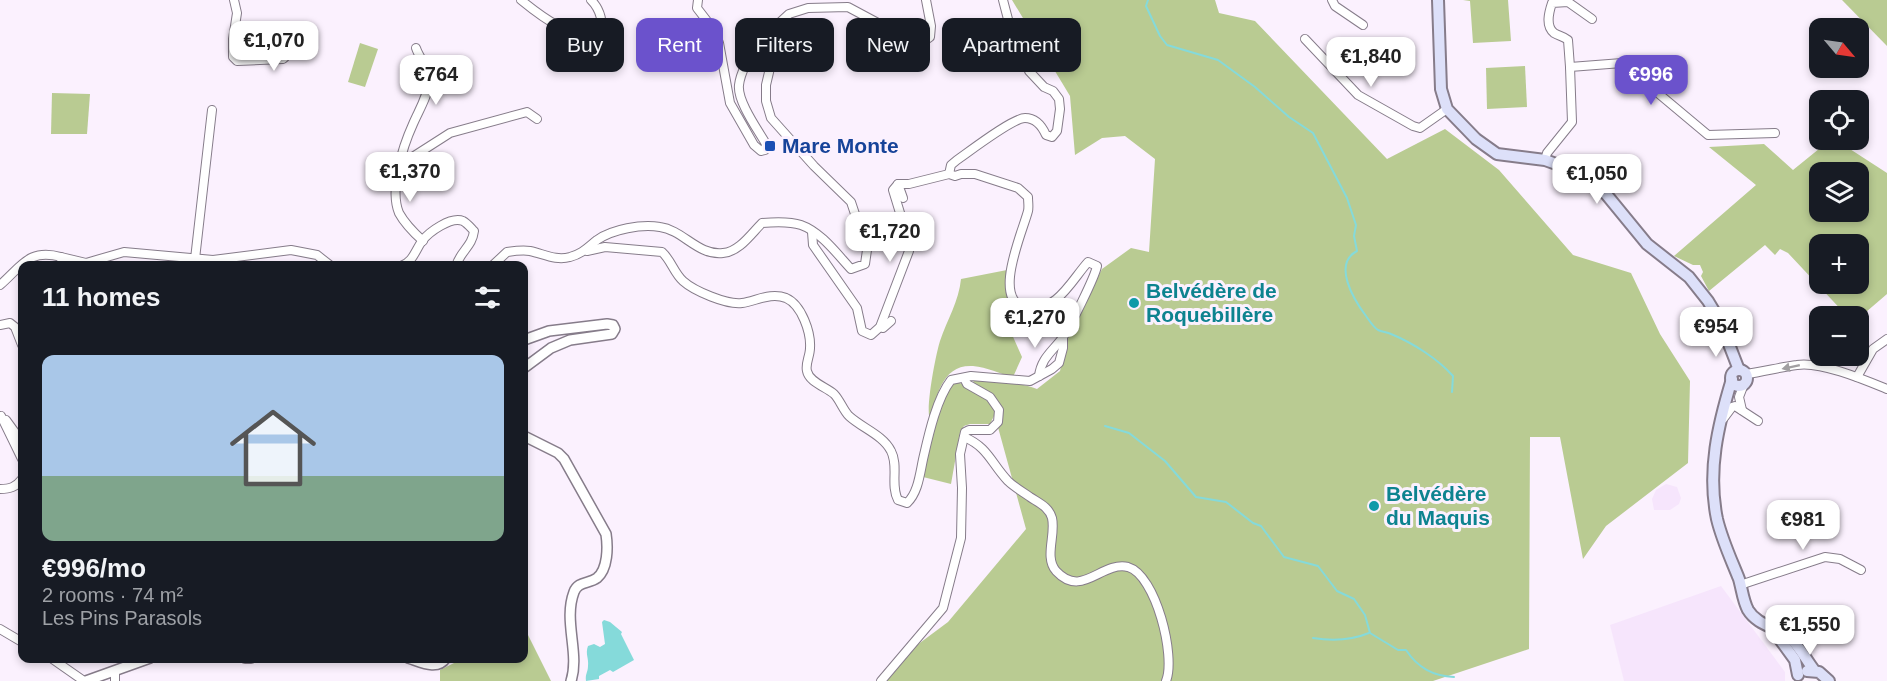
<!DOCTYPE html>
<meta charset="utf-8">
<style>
:root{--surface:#171b24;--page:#20242c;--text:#f1f3f6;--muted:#9ea1a6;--line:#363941;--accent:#6b52cc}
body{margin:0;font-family:Helvetica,sans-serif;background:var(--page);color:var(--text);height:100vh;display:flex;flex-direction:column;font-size:22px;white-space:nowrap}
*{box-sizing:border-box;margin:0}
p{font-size:20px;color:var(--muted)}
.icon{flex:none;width:33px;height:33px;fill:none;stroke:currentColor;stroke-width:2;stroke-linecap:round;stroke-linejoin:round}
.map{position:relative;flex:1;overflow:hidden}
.details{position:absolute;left:18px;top:261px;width:510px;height:402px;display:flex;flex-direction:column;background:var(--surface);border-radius:12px;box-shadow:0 3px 9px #0003}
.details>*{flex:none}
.hud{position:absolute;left:546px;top:18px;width:570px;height:54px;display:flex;gap:12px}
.needle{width:39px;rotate:119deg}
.fabs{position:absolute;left:1809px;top:18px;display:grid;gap:12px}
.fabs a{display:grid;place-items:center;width:60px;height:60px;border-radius:12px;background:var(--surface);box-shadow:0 3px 9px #0003;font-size:30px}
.price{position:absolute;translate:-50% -51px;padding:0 14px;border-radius:12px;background:#fff;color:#222;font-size:20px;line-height:39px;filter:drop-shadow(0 2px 3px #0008)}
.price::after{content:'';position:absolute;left:50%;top:36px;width:18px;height:14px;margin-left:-9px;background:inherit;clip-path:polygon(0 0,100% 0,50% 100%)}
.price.current{background:var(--accent);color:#fff}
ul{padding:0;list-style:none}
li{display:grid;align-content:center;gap:12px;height:318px;padding:0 24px}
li+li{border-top:2px solid var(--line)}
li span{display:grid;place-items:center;height:186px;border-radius:12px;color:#555}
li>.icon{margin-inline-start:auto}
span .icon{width:108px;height:108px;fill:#fffc;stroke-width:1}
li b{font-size:26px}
h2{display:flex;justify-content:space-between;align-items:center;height:72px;padding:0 24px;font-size:26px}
.tag{padding:0 21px;border-radius:12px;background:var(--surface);box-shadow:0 3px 9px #0003;font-size:21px;line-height:54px}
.tag.current{background:var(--accent);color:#fff}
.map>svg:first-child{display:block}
.built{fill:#f6e5fc}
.green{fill:#b9cb92;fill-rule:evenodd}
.water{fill:#85dada}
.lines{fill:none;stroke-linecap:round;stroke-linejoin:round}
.stream{stroke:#85dada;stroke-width:2}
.minor-casing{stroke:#867c8a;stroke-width:10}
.tertiary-casing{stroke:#867c8a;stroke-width:12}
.secondary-casing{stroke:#867c8a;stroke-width:14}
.minor{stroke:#fff;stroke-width:8}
.tertiary{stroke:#fff;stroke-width:9}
.secondary{stroke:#dde0f9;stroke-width:10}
.oneway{fill:#a19fa1}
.transit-dot{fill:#1a4fb4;stroke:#fbf1fe;stroke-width:2}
.culture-dot{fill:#0f9aa8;stroke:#fbf1fe;stroke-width:2}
.labels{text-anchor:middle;stroke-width:6;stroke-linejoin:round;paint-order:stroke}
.transit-label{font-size:21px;font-weight:bold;fill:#164399;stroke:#fbf1fe;text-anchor:start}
.culture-label{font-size:21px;font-weight:bold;fill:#0d838f;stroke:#fbf1fe;text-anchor:start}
</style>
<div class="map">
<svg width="1887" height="681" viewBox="0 0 1887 681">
<rect width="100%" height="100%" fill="#fbf1fe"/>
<g class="built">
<path d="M1666,484L1677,487L1681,498L1679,504L1670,510H1654L1652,499L1656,490Z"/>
<path d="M1721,586L1785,672V681H1624L1610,625Z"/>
</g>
<g class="green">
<path d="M1012,0H1215L1219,13L1255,21L1387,159L1445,129L1499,170L1573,255L1631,273L1660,334L1690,381L1688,463L1606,526L1583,559L1560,437H1530L1529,649L1433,681H885L905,654L948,622L1026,529L996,420L1003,415C998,395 990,393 974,384L973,380C988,379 1023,383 1037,389L1060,371L1070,331L1102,269L1131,248L1149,252L1155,159L1125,136L1102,138L1075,155L1070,96Z"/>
<path d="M1463,0H1508L1511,41L1473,43L1470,1Z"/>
<path d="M1842,0H1887V46Z"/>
<path d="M360,43L378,49L365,87L348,82Z"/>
<path d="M1525,66L1527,107L1487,109L1486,68Z"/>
<path d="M52,93L90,94L87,134H51Z"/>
<path d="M1830,140H1836L1887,173V294L1859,318L1858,316H1847L1788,253L1780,249L1775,255L1765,245L1709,291L1701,276L1703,272L1700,265H1693L1674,256L1756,185L1709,147L1764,144L1793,170ZM1820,172H1858V212H1820ZM1820,244H1858V284H1820Z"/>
<path d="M1007,270L1013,301L1008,315L1010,330L1022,357L1013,377C1000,374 987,367 973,366C942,364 937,396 930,419C925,410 936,353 940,341C947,320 959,301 961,279Z"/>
<path d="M954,382C972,384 987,398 996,412L990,424H970L964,426L960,433L951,484L923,477C927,458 939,391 954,382Z"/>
<path d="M524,627L551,681H440V670L462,659L524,658Z"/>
</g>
<path class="water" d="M604,620L610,622L622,632L621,634L634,660L613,672L610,670L599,676V679L586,681C585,674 588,672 588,666C589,658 585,654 588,646L594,644L600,647L605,644L602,622Z"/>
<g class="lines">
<g class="stream">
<path d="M1148,0L1146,6L1160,36L1167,45L1218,60L1255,87L1289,117L1313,133L1347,198L1356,225L1354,236L1357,251C1332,264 1354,300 1366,316C1369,320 1373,327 1378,330C1382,332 1387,332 1391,334C1413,343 1438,359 1453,376L1452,392"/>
<path d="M1105,426L1129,433L1165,461L1196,497L1226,502L1253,523L1261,526L1284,557L1318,566L1337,591L1354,599L1365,615L1370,633L1398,650H1406C1418,668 1433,676 1454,677"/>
<path d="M1313,638C1332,641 1352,640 1369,633"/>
</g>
<defs>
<g id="minor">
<path d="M521,0C538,14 576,43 599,36C605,24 600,9 591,0"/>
<path d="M1332,0L1335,6L1363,25"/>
<path d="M776,26L789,14L808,8L848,7L919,45L930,37L931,26L926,0"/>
<path d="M1305,39L1358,95L1413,126L1420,128L1447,109"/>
<path d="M233,40H280L287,42C289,49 289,54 283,59L237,61L233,57V39L237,13L234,0"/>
<path d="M416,48C420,60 430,68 429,81C428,96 419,110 413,124C403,146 389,189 399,213C405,224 413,232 423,241"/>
<path d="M1570,67L1568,40C1563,36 1559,36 1554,33C1545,26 1549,12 1552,3L1568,2L1592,19"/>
<path d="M1545,160L1547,153L1572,122L1570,67L1622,63L1708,135L1775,133"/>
<path d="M400,165L450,133L527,112L537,119"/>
<path d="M949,174L951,165L957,160C970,151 1013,118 1025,118C1036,118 1042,126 1046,135L1052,137L1057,131L1060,109L1059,99L1053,91L1044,87L1029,71L1022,47L1009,23L1003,0"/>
<path d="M898,184L903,198"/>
<path d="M812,232L813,245L857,308L862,331L871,335L880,327L909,251L908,239L893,190L898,184H909L949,174L955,176L961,174H975L1018,188L1028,197C1028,202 1029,207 1028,211C1023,231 990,303 1027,308C1057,312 1071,281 1088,262L1097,266C1095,277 1070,327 1063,337C1053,351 1041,358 1039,376"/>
<path d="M587,251L605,247L662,252C671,260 674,273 683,281C694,291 727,305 742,303C756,301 771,292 786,298C802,305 811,333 810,348C810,356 805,364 807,371C809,382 826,387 834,394C840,400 843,410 849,416C862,428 883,435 891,451C899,466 890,485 898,500L907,503C919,492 920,471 924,455C929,433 937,398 951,380L971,376L1030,381L1052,369L1059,363L1063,348V337"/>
<path d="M195,259L212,110"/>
<path d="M62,266L61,257L86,263L124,252L213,260L291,250L317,255L331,266"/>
<path d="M401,266C413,262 415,251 422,241C429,232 451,216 463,221C467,223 471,228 474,231C472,247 461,250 456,266"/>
<path d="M492,266L507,252C514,251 523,250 530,251C544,254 556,261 570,257C582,254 588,247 597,240C613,229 641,224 660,227C683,230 698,256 723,253C739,252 751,234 762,223C774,222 789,221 801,225C821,232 837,254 851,269L865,264L867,250L851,202L814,166L771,118L766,101V85L778,34L776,26L768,28L763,34C755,49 741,68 739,85C737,101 758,130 766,144L765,150L761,151L754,145L730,103L719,43L714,30L697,8L698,0"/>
<path d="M0,285C22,266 29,248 61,257"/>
<path d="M0,325L10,323L15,327L22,345"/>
<path d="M880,327L883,328L891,321"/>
<path d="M1746,374C1763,372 1780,367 1797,365C1820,361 1865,380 1887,389"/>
<path d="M1857,377L1873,349L1887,339"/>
<path d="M1742,410L1739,397L1744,384"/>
<path d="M1,416L22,459"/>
<path d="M1723,419L1732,407L1735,406L1758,421"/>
<path d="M6,420L22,442"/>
<path d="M964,437C988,447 991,463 1008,481C1014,487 1023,492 1030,497C1039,503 1049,507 1052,518C1056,535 1044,557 1056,571C1082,599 1101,561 1128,567C1156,575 1176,657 1166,681"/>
<path d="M0,489C10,489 16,487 22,479"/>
<path d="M1740,585L1825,557L1840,559L1861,570"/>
<path d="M0,629L22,642"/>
<path d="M51,658L84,681"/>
<path d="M115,671V681"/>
<path d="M881,681L943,608L961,538L962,488L960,454L965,432L969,430H990L998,422L999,410L990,397L967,384L964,378"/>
</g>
<g id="tertiary">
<path d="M524,340L549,331L607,324L613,325L615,329L612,334L570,340L551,348L524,368"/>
<path d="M524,436L558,453L564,459L606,534C608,547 608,569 597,578C589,584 578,581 574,592C563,621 580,653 571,681"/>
<path d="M245,658H251"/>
<path d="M408,658C421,662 437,671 446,658"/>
<path d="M86,681L150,658"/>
</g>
<g id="secondary">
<path d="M1438,0L1441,89L1447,109L1476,139L1497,154L1545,160L1559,165L1586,178L1606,194L1647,244L1689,277L1708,301L1720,321L1739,370"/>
<circle cx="1739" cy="378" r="8"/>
<path d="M1732,379C1718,425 1707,471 1717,519C1722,540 1731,559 1739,579C1742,589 1743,601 1748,610C1757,625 1776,627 1789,637C1799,645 1806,660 1814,670"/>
<path d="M1776,634L1795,660L1798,675"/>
<path d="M1807,671L1819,672L1829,681"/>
</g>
</defs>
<use href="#minor" class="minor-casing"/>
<use href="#tertiary" class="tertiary-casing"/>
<use href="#secondary" class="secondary-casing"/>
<use href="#minor" class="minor"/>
<use href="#tertiary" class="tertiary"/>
<use href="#secondary" class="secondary"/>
</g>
<defs><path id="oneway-solid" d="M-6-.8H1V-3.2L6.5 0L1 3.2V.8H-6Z" transform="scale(1.5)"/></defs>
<use class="oneway" href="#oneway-solid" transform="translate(1791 367) rotate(168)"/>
<rect class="transit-dot" x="764" y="140" width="12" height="12" rx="3"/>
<g class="culture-dot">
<circle cx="1134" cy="303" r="6"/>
<circle cx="1374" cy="506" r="6"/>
</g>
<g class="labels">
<g class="transit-label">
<text x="782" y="153">Mare Monte</text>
</g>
<g class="culture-label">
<text x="1146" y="298">Belvédère de<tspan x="1146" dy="24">Roquebillère</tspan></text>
<text x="1386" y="501">Belvédère<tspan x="1386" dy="24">du Maquis</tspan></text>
</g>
</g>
</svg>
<div class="fabs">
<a><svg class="needle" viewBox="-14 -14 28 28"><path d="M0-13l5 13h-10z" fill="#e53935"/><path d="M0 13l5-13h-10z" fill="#9ea1a6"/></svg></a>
<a><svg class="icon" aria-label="locate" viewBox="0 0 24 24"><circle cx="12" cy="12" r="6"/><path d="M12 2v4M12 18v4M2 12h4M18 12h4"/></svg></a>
<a><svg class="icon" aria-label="layers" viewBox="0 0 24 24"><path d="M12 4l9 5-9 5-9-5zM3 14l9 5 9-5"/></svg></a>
<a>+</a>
<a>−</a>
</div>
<b class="price" style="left:274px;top:72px">€1,070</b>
<b class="price" style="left:1371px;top:88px">€1,840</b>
<b class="price" style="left:436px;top:106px">€764</b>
<b class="price current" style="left:1651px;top:106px">€996</b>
<b class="price" style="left:410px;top:203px">€1,370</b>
<b class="price" style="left:1597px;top:205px">€1,050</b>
<b class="price" style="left:890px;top:263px">€1,720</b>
<b class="price" style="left:1035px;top:349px">€1,270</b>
<b class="price" style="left:1716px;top:358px">€954</b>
<b class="price" style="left:1803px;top:551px">€981</b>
<b class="price" style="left:1810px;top:656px">€1,550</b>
<div class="hud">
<a class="tag">Buy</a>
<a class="tag current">Rent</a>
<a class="tag">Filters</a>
<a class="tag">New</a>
<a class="tag">Apartment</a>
</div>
<section class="details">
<h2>11 homes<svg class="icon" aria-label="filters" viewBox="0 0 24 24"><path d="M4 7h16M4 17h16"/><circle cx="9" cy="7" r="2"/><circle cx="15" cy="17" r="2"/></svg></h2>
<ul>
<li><span style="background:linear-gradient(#a9c7e8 65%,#7fa58c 0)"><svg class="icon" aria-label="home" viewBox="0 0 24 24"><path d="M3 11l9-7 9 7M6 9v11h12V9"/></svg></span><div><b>€996/mo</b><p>2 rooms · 74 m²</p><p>Les Pins Parasols</p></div></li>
</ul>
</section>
</div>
